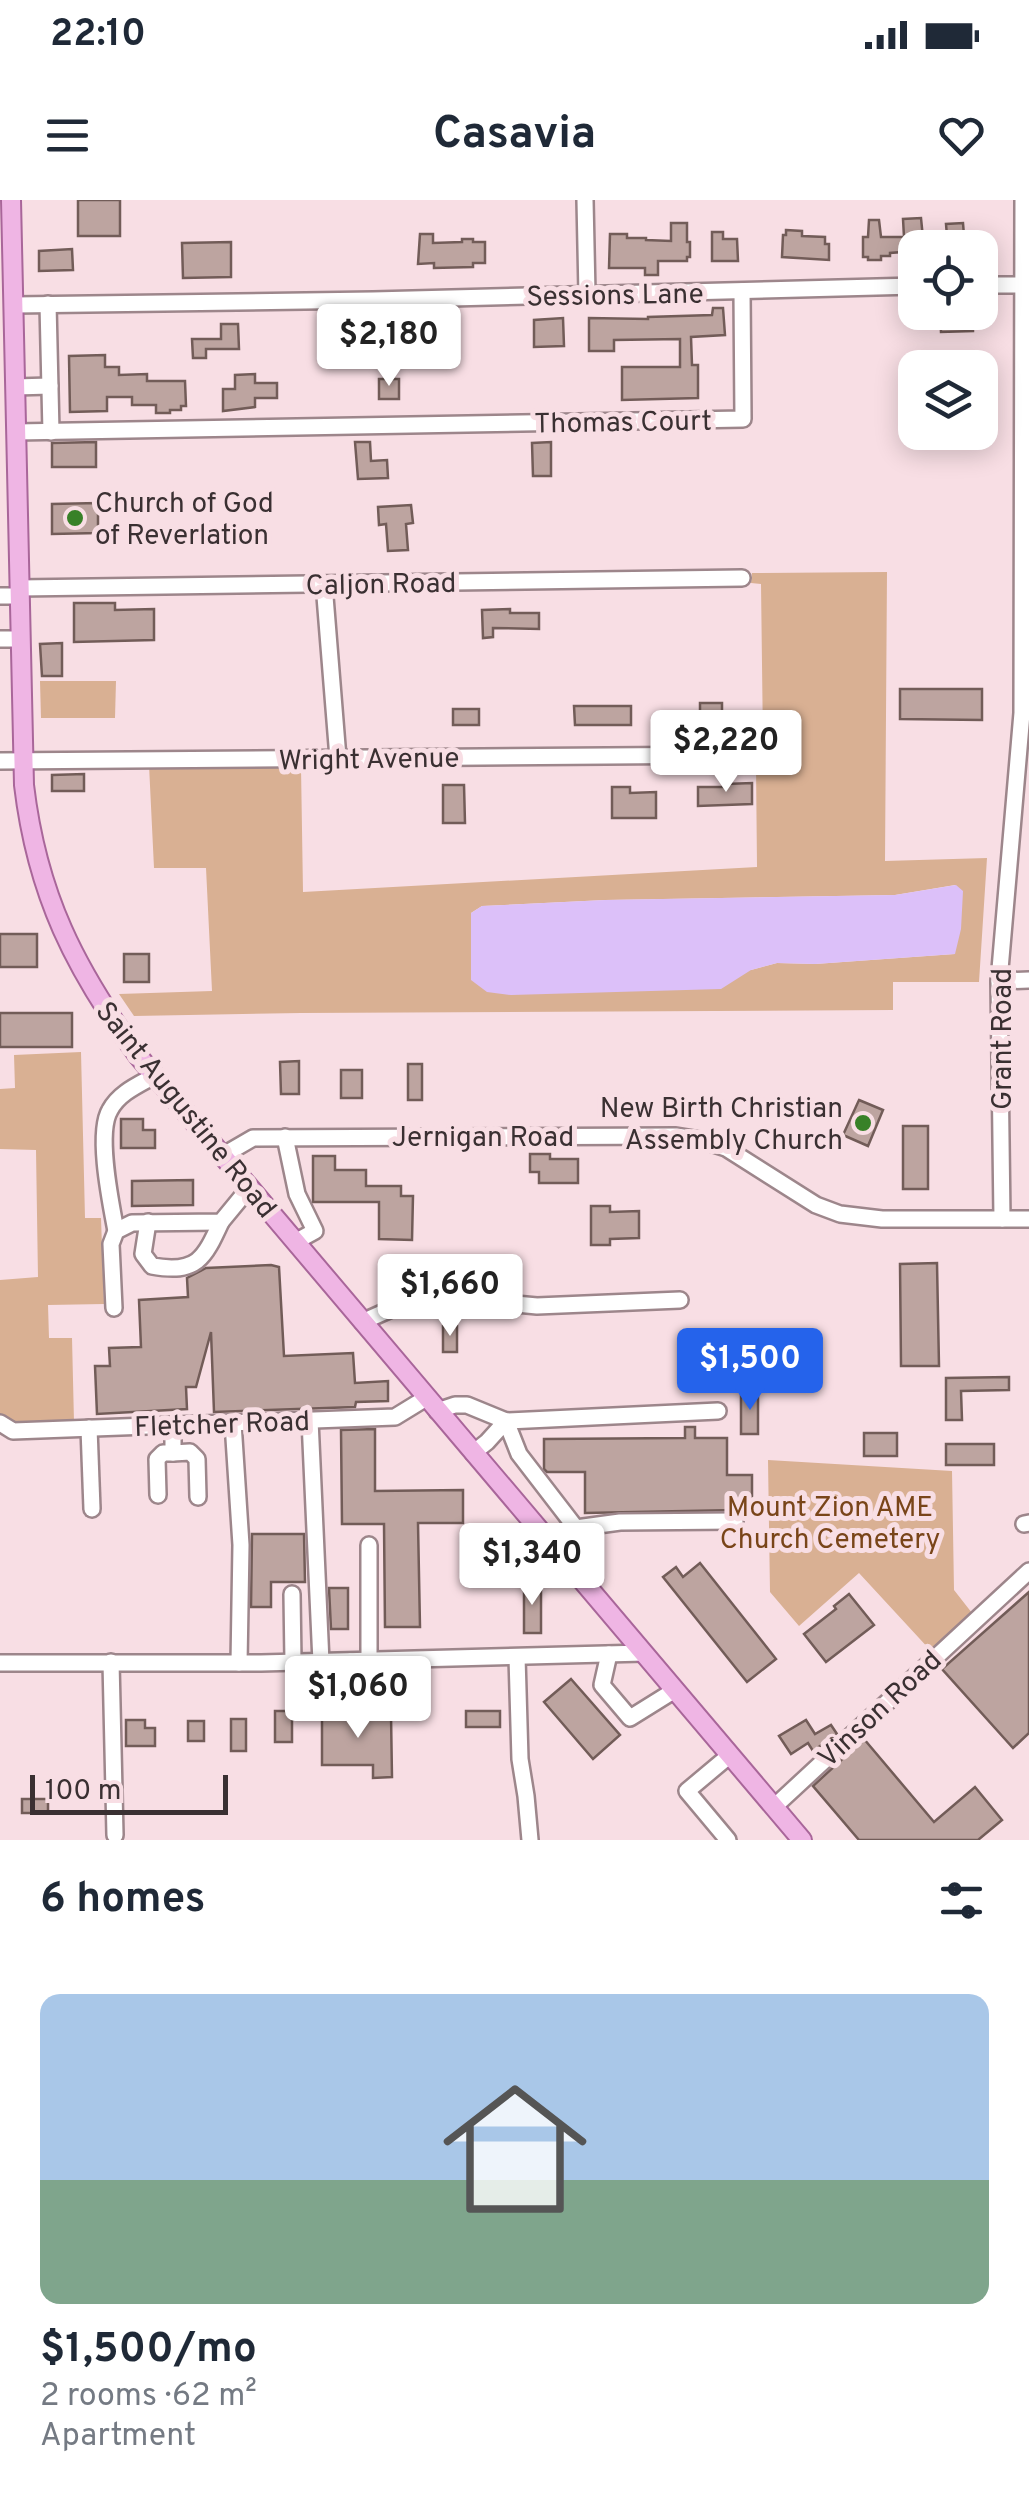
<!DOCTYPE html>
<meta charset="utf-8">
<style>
:root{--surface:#fff;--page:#f2f2f3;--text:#1f2937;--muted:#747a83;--accent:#2563eb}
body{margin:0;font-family:Overpass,sans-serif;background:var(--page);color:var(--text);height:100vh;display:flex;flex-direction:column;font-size:38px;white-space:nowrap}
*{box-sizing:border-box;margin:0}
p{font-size:32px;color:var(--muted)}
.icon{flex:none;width:55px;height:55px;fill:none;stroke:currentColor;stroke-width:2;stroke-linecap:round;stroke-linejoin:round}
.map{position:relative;height:1640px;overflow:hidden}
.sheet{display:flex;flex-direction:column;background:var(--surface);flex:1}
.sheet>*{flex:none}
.tools{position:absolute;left:898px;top:30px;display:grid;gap:20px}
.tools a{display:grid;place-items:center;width:100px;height:100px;border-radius:20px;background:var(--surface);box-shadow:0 5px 25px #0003;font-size:50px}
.scale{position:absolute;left:30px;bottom:25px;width:198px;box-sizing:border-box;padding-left:10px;border:5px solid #3a3032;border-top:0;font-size:28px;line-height:35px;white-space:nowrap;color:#3a3032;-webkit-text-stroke:8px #f8dee4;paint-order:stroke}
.price{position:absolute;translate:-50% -85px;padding:0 22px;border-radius:10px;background:#fff;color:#222;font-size:32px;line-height:65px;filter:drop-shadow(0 2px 5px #0008)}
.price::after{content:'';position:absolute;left:50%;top:60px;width:30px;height:22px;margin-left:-15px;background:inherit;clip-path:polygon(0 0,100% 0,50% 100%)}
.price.selected{background:var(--accent);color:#fff}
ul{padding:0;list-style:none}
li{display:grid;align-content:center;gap:20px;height:530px;padding:0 40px}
li span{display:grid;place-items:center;height:310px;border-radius:20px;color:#555}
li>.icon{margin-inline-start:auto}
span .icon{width:180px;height:180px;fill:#fffc;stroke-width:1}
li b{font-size:42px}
h2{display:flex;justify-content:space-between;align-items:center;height:120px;padding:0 40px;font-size:42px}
.status{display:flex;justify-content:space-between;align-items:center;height:70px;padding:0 50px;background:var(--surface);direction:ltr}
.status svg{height:28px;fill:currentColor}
header{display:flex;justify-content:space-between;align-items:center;height:130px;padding:0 40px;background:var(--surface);font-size:45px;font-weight:700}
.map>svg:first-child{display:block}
.green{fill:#d9b093;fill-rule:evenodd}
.water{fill:#dcc0f9}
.building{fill:#bda4a0;stroke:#725c58;stroke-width:2.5}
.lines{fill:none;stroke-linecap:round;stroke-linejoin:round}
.minor-casing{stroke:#9d868b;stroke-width:20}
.major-casing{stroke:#a9669a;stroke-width:22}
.minor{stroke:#fff;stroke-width:15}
.major{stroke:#efb5e4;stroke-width:18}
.poi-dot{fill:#388128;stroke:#f8dee4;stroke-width:4}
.labels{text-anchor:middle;stroke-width:10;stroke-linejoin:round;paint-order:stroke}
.street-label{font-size:28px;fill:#3a3032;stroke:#f8dee4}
.poi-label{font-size:28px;fill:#3a3032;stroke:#f8dee4;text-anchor:start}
.park-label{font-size:28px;fill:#794519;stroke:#f8dee4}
</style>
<div class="status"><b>22:10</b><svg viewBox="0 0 49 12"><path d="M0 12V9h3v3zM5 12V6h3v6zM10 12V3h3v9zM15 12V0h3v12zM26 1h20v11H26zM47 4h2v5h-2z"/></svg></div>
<header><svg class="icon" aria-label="menu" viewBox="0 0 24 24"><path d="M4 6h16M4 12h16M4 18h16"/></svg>Casavia<svg class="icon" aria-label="heart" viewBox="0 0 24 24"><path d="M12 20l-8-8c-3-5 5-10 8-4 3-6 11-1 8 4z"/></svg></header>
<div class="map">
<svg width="1029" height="1640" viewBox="0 0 1029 1640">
<rect width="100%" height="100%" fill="#f8dee4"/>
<g class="green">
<path d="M887,372L885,661L987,658L979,782H893V810L301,813L134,816L119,794L212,791L206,668H154L149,565L301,567L303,692L757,667L756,565L763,544L761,384L751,383L752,373ZM955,685V754L815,764L777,763L751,770L471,713L482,706L605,700L895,695Z"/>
<path d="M40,481H116L115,518H41Z"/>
<path d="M81,852L85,1018H101L104,1104L48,1105L49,1138H72L74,1222H14L0,1214V1080L38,1077L36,950L0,949V889L15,888L14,855Z"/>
<path d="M768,1260L952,1271L954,1390L972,1413L931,1451L859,1373L799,1426L770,1392Z"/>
</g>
<path class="water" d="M956,685L963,691L961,729L955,754L815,764L777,763L751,770L721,789L511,795L487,792L471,780V713L482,706L605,700L895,695Z"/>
<g class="building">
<rect x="78" y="0" width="42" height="36"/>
<path d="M921,18L924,48H915V51L890,53V56H881V60H868V57H863V37H868L869,20H879L881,37H904L903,19Z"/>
<path d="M671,23H687V42H690V57H687V61H658V75H645V68H609L610,34H627V38H646V40L671,41Z"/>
<path d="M963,23L965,48H948L946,24Z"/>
<path d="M786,30L802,31V36L825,37V44H829V60L782,57L783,35H786Z"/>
<path d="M712,32H723V39H737L738,61H712Z"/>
<path d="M420,34H433V43L462,42V39H473V42H485V63H473V67L434,68V63L418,64Z"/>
<path d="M231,42V77L183,78L182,43Z"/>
<path d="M72,49L73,70L39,71V51Z"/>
<path d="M713,108H723L725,135L691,137L692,165H698V198L622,200V167H680V139L614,140V151H589V118L648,119V117L712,115Z"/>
<path d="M940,112H955L958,113L959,116H973V131L941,132Z"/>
<path d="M563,118L564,146L534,147V120Z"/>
<path d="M221,124H238L239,149H206V158H193L192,139H221Z"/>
<path d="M377,124H394L393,146H377Z"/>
<path d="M105,155V167H119V175L147,174V181H185L186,206H181V210H170V213H156V205H132V197H107V211L70,212L69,156Z"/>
<path d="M255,174V183H277V198H255V207L223,211V189H235V175Z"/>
<rect x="379" y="179" width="20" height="20"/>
<path d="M96,242V267H52V243Z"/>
<path d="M355,242H370L371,261L387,260L388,278L358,279Z"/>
<path d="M551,242V276H533L532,243Z"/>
<path d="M98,303V333L52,334V304Z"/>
<path d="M411,305L413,323L406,324L408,350L388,351L386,324L379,325L378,307Z"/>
<path d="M74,403H115V410L154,409V440L74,442Z"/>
<path d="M510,409V413H539V429L493,428V437L483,438L482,410Z"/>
<path d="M62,443V476H42L40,444Z"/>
<path d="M900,489H982V520L900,519Z"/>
<rect x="700" y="503" width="22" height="26"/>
<path d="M574,506H631V525H575Z"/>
<rect x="453" y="509" width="26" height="16"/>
<path d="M84,574V591H52V575Z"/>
<path d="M752,583V604L698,606V587H726V584Z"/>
<path d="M443,585H464L465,623H443Z"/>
<path d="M612,587H630V593L656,592V618H612Z"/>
<rect x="0" y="734" width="37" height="33"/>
<rect x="124" y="754" width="25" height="28"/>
<rect x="0" y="813" width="72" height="34"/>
<path d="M299,861V894H281L280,862Z"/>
<rect x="408" y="864" width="14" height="36"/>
<rect x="341" y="870" width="21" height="28"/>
<path d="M859,900L883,910L868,946L843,935Z"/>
<path d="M121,919H143V930H155V948H121Z"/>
<rect x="903" y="926" width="25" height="63"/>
<path d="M530,954H550V959H578V983H539V972H530Z"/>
<path d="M313,956H335V970H366V986H401V996H413L412,1040L379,1039V1002H313Z"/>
<path d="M193,980V1005L132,1006V981Z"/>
<path d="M591,1006H610V1012L639,1011V1038L610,1039V1045H591Z"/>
<path d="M937,1063L939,1166H901L900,1064Z"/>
<path d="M271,1065L279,1067L284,1156L353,1153L355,1183L388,1181V1201L356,1202L355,1207L214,1212L211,1132L196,1187H186L187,1209L97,1214L95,1166H110L109,1148L141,1147L139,1100L188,1097L187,1078L206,1068Z"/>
<rect x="443" y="1126" width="14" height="26"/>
<path d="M1009,1177V1190L961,1191L962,1220H946V1178Z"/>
<rect x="741" y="1192" width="17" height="42"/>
<path d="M685,1227H695V1238H727V1275H752V1312L735,1310L585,1313V1272H547L544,1269V1239L685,1238Z"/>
<path d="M375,1229V1291L463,1290V1323H418L420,1427H385L384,1324H342L341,1230Z"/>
<rect x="864" y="1233" width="33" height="23"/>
<rect x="946" y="1244" width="48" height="21"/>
<path d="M252,1334H304L305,1382H271V1407H251Z"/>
<path d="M700,1363L776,1459L747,1482L663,1377L676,1367L683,1377Z"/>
<rect x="524" y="1382" width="17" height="51"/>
<path d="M329,1388H348V1429H331Z"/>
<path d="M1029,1392V1533L1013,1548L942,1469Z"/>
<path d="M849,1394L874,1425L826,1462L804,1434L836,1409L834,1406Z"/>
<path d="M571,1479L620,1535L593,1559L544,1502Z"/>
<path d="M322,1510H343L355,1516L391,1515L392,1577L373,1578V1565H322Z"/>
<rect x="275" y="1511" width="17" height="31"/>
<rect x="466" y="1511" width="34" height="16"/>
<rect x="231" y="1519" width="15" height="32"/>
<path d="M126,1520H145V1528H155V1546H126Z"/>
<path d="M806,1520L815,1534L831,1525L837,1534L813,1551L808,1543L791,1554L779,1536Z"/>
<rect x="188" y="1521" width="16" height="20"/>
<path d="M864,1539L934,1622L975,1587L1002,1620L978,1640H859L813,1586Z"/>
<rect x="22" y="1599" width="26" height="14"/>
</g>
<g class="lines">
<defs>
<g id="minor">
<path d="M585,0L587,94"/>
<path d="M980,85H1023"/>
<path d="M48,104L51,232"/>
<path d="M15,105L373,100L915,86"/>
<path d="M15,187L50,186"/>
<path d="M16,232L743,219L742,91"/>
<path d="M324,384L338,558"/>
<path d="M19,388L742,378"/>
<path d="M0,396H19"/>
<path d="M0,439H20"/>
<path d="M0,561L738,555"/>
<path d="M999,781L1029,780"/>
<path d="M285,937L297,994L315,1031L295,1042"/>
<path d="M222,956L253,938L676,936L701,940L726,948L816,1005L840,1014L882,1019H1029"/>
<path d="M1002,1019L999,781L1022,513L1023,0"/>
<path d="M148,1022L143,1054L152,1066C197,1074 204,1059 221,1022"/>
<path d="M116,1031C111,1004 96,933 110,910C119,893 138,885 154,876"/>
<path d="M114,1108L111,1044L116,1031L132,1023L221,1022L249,988"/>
<path d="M362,1122L400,1105L461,1099L537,1106L680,1100"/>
<path d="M437,1211L455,1205H467L506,1221L718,1211"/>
<path d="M310,1220L321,1462"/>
<path d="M0,1223L13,1231L395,1217L426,1198"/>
<path d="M233,1223L241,1345L239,1463"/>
<path d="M173,1225V1253L190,1252L197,1259L198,1297"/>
<path d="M89,1228L92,1309"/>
<path d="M473,1253L487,1242L506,1221L519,1254L576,1328L620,1322L735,1321"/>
<path d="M158,1295L157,1259L163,1253H173"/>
<path d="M1024,1324L1029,1323"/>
<path d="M369,1345V1461"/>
<path d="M292,1394L293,1462"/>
<path d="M609,1454L602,1485L630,1518L675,1490"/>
<path d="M517,1457L520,1559L526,1596L530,1640"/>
<path d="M350,1461L352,1504"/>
<path d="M111,1462L115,1635"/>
<path d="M0,1463H261L644,1453"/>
<path d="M774,1607L1029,1371"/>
<path d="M728,1640L687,1591L730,1555"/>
</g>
<path id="major" d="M11,0L24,585C37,695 75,769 139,857L802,1640"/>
</defs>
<use href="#minor" class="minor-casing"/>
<use href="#major" class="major-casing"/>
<use href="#minor" class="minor"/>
<use href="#major" class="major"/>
</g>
<g class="poi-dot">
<circle cx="75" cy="318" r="10"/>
<circle cx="863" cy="923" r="10"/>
</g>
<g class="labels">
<g class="street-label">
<text transform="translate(615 94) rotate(-1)" y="10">Sessions Lane</text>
<text transform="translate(623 221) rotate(-1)" y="10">Thomas Court</text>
<text transform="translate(381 383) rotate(-1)" y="10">Caljon Road</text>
<text transform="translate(369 558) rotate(-1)" y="10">Wright Avenue</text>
<text transform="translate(1001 839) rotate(-90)" y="10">Grant Road</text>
<text transform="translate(187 909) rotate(51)" y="10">Saint Augustine Road</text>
<text x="483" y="946">Jernigan Road</text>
<text transform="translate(222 1223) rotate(-2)" y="10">Fletcher Road</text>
<text transform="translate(879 1508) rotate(-43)" y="10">Vinson Road</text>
</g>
<g class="poi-label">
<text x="95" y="312">Church of God<tspan x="95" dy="32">of Reverlation</tspan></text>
<text x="843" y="917" text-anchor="end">New Birth Christian<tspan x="843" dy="32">Assembly Church</tspan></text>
</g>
<g class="park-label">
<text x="830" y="1316">Mount Zion AME<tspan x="830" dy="32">Church Cemetery</tspan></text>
</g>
</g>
</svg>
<div class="tools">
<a><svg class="icon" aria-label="locate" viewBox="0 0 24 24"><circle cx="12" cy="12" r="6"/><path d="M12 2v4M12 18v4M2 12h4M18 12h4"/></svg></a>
<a><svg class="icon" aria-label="layers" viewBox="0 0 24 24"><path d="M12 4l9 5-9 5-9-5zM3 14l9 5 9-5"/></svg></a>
</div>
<div class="scale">100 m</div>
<b class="price" style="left:389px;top:189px">$2,180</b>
<b class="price" style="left:726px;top:595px">$2,220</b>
<b class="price" style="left:450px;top:1139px">$1,660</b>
<b class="price selected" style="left:750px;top:1213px">$1,500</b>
<b class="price" style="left:532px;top:1408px">$1,340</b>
<b class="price" style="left:358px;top:1541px">$1,060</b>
</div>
<section class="sheet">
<h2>6 homes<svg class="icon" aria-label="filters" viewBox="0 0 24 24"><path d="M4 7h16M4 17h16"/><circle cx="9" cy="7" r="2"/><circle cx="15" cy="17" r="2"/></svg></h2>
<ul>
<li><span style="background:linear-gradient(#a9c7e8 60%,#7fa58c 0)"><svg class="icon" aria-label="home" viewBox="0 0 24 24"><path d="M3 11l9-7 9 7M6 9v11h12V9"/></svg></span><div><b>$1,500/mo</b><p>2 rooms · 62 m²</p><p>Apartment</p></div></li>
</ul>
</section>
